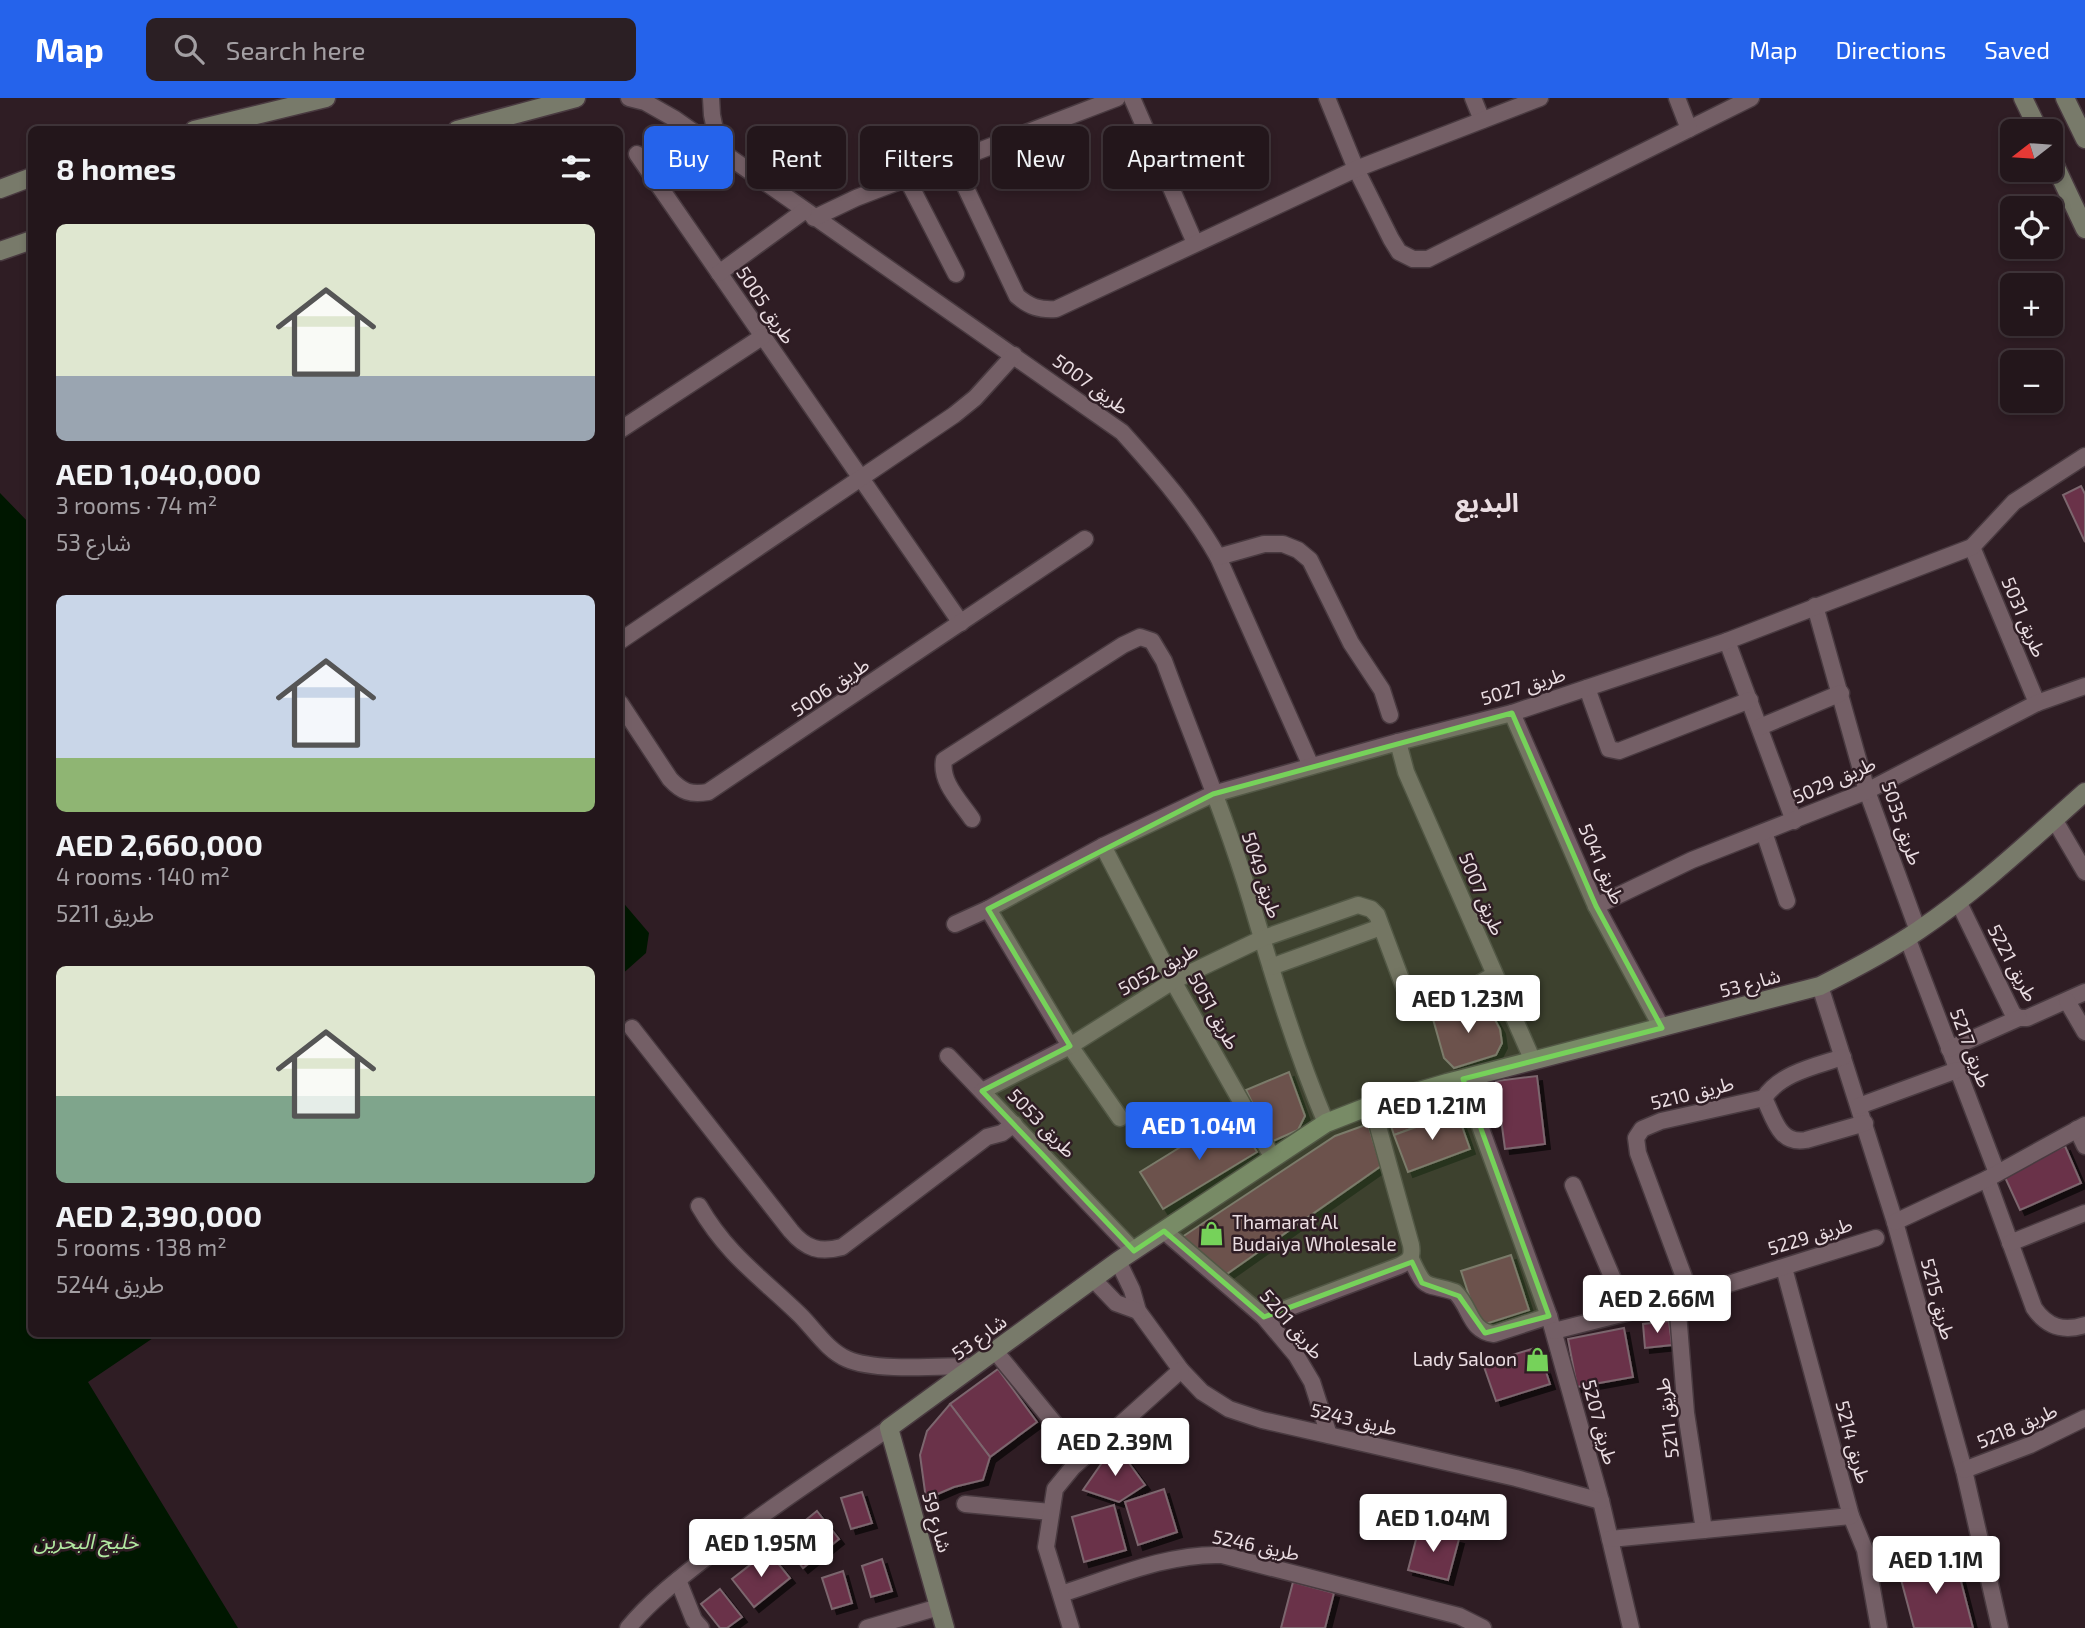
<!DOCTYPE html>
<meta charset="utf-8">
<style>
:root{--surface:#23161b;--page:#2b1f24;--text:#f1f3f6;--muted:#a39fa3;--line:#40353a;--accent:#2563eb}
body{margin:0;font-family:"Exo 2","Noto Sans Arabic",sans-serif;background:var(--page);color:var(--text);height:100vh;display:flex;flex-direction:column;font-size:26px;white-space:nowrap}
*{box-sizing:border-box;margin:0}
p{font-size:23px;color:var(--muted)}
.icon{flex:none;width:38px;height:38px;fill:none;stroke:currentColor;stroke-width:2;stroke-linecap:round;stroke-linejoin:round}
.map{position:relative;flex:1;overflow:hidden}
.panel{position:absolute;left:28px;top:28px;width:595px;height:1211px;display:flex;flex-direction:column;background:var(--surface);border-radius:10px;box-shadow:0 4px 10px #0003,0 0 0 2px var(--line)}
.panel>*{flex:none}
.hud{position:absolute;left:644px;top:28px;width:665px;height:63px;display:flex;gap:14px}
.needle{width:46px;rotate:253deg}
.buttons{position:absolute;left:2000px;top:21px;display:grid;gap:14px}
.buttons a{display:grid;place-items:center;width:63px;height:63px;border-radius:10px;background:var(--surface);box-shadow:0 4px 10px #0003,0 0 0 2px var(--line);font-size:35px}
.price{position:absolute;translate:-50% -60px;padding:0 16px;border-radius:7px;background:#fff;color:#222;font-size:23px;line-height:46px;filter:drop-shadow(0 2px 4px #0008)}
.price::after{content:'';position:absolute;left:50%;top:42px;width:21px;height:16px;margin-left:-10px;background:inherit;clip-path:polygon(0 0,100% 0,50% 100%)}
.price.active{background:var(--accent);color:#fff}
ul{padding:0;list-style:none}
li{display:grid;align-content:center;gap:14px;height:371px;padding:0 28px}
li span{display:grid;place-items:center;height:217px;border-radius:10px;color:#555}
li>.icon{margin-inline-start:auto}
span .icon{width:126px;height:126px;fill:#fffc;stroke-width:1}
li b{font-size:30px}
h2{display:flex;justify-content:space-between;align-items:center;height:84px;padding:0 28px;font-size:30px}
.pill{padding:0 24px;border-radius:10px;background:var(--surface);box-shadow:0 4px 10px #0003,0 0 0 2px var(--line);font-size:24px;line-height:63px}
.pill.active{background:var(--accent);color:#fff}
header{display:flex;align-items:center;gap:42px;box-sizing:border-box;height:98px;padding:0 35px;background:var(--accent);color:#fff}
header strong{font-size:33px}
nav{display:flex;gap:38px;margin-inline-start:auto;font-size:24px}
.search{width:490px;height:63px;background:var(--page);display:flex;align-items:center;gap:18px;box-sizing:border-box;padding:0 24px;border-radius:10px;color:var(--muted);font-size:26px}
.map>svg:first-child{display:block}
.water{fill:#001700}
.building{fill:#6b334a;stroke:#7c666e;stroke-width:2;filter:url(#shadow)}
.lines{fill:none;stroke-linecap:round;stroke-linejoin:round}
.street-casing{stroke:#493a40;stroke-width:19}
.secondary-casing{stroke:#493a40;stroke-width:21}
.street{stroke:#745f66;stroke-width:16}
.secondary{stroke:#787a6a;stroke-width:18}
.marked{fill:#76d25a;fill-opacity:0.2;stroke:#76d25a;stroke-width:5;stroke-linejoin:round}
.labels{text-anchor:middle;stroke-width:5;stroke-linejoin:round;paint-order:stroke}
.street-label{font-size:19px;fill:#eadde2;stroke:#2f1d24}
.poi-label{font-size:19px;fill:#eadde2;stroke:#2f1d24;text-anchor:start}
.water-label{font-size:21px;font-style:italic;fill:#b2eba2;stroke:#2f1d24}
.district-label{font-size:26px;font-weight:bold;fill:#eadde2;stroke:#2f1d24}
</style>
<header>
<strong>Map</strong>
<div class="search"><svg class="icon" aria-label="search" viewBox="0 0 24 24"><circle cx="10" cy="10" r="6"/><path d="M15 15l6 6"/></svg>Search here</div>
<nav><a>Map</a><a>Directions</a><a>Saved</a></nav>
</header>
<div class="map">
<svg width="2085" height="1530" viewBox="0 0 2085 1530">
<defs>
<filter id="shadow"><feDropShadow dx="5" dy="5" stdDeviation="0" flood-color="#0009"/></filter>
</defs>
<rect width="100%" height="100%" fill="#2f1d24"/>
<g class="water">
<path d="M0,395L32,428V1236H159L88,1284L238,1530H0Z"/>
<path d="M620,801L649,835L646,855L620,878Z"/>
</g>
<g class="building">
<path d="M2081,388L2085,396V444L2063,397Z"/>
<path d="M1476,905H1486L1500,931L1502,945L1496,957L1454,970L1444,960L1433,921Z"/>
<path d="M1289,974L1305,1018L1298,1032L1271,1044L1246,992Z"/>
<path d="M1537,978L1545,1046L1505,1051L1496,983Z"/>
<path d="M1442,1000L1452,1006L1457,1014L1394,1037L1388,1019Z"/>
<path d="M1457,1014L1470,1051L1408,1074L1394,1037Z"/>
<path d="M1234,1016L1257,1054L1163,1111L1140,1074Z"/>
<path d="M1368,1026L1381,1068L1224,1178L1179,1141L1335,1038Z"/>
<path d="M2065,1048L2081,1085L2020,1112L2003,1075Z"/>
<path d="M1511,1157L1529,1212L1479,1228L1461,1173Z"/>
<path d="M1669,1223L1672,1247L1645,1250L1643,1226Z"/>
<path d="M1624,1230L1633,1279L1577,1289L1568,1241Z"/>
<path d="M1538,1249L1550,1286L1496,1303L1483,1266Z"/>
<path d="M998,1271L1037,1324L990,1359L950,1306Z"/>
<path d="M950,1306L990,1359L983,1382L954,1389L926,1401L920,1357L927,1333Z"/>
<path d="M1115,1346L1145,1387L1119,1404L1083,1392Z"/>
<path d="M1164,1391L1177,1434L1138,1447L1125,1404Z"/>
<path d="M862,1394L872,1425L851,1431L841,1400Z"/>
<path d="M1114,1407L1126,1452L1084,1464L1072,1419Z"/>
<path d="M817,1413L839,1441L803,1470L781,1442Z"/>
<path d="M1419,1430L1459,1441L1448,1482L1408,1472Z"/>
<path d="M768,1453L790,1480L754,1509L732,1481Z"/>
<path d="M1955,1460L1973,1530H1914L1899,1474Z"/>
<path d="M882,1461L892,1493L871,1499L862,1468Z"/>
<path d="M843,1473L852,1505L832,1511L822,1480Z"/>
<path d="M1293,1484L1334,1495L1325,1530H1281Z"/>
<path d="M720,1491L742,1519L727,1530H720L701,1506Z"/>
</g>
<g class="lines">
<defs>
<g id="street">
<path d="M629,0L645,4L675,21L1122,334C1158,374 1192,413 1218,459L1311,668"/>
<path d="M711,0L712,17L719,51"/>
<path d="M1132,0L1195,145"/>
<path d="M1327,0L1356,71L1391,141L1399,154L1413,161H1428L1751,0"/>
<path d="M1473,0L1482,22"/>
<path d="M1677,0L1689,31"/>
<path d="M637,56L961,525"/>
<path d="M953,63L1017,198C1030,209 1039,212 1056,211L1356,71L1540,0"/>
<path d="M907,81L956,176"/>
<path d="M814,120L856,100L1117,0"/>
<path d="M719,175L804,113"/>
<path d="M620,332L762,239"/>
<path d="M1972,449L2037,605"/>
<path d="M1218,459L1264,446H1283L1298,452L1310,462L1351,545L1382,592L1390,617"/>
<path d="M1815,508L1867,693L1918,833"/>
<path d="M620,543L954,317L975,300L1014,257"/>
<path d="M1727,543L1794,723"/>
<path d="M1587,590L1609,651L1619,653L1750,602"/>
<path d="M620,605L670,681C682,694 691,697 708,694L1085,441"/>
<path d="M1512,615L1596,808L1662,930"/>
<path d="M1760,629L1841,595"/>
<path d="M1398,644L1406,674L1533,963"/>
<path d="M972,721C960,703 940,684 944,662L1123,547L1140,539L1152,543L1164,563C1193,642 1227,722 1251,803C1273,878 1296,954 1326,1025"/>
<path d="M2054,721L2085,774"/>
<path d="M1764,734L1787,803"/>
<path d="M1103,748L1173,883L1273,1060"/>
<path d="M1958,803L2013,916L2019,920H2027L2085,894"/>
<path d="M1596,808L1692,762L1867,693L2037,605L2085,588"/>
<path d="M988,811L1070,948L1120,1020"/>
<path d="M955,826L988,811L1103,748L1213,696L1398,644L1512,615L1727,543L1972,449L2014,404L2085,358"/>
<path d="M1907,839L1997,1075"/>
<path d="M1271,869L1381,829"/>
<path d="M1820,888L1895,1124L1964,1372L2000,1530"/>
<path d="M2067,903L2085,934"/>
<path d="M632,930L791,1133C806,1151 820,1155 842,1149L987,1039L1002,1035L1014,1026"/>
<path d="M1949,951L2019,920"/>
<path d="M948,958L1134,1153"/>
<path d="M1463,981L1549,1218L1601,1403L1631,1530"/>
<path d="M982,993L1070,948L1173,883L1261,841L1358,807L1371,811L1377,817L1407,897L1419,913L1435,911L1494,877"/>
<path d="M1764,1000C1774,1020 1779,1047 1806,1042L1865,1025"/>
<path d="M1764,1000C1780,975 1816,968 1843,959"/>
<path d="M1859,1008L1957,972"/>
<path d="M2077,1031L2085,1048"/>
<path d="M1987,1081L2034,1210C2047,1229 2063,1234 2085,1227"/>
<path d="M1573,1087L1627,1214"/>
<path d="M699,1108C728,1158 761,1179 800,1217C815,1232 827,1252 847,1261C876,1274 941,1268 974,1268"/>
<path d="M1895,1124L1987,1081L2085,1027"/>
<path d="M1164,1133L1264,1219L1296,1257L1312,1284L1329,1337"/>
<path d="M2010,1145L2085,1115"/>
<path d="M1411,1161C1426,1194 1424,1184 1455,1194C1471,1209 1469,1233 1494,1236L1549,1218"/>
<path d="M1118,1163L1132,1192L1138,1213L1181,1272L1202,1294L1229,1311L1262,1322L1516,1380L1601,1403"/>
<path d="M1784,1170L1851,1418L1865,1452L1879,1530"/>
<path d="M1094,1182L1116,1205L1138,1213"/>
<path d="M1691,1198L1638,1055L1636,1040L1642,1031L1661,1023L1764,1000"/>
<path d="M1677,1202L1686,1315L1704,1432"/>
<path d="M1264,1219L1399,1168C1410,1163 1413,1159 1411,1147L1372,1007"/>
<path d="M1554,1233L1677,1202L1876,1140"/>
<path d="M995,1253L1083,1360"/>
<path d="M1964,1372L2030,1347L2085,1320"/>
<path d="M965,1406L1051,1414"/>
<path d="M1610,1441L1851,1418"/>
<path d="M678,1482L694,1522L701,1530"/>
<path d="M1061,1496C1112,1480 1167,1455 1222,1457L1459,1518L1483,1530"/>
<path d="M628,1530C651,1502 680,1480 708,1458C766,1412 828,1372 889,1330"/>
<path d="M867,1530L939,1509"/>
<path d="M1071,1530L1046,1449L1055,1391L1073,1369L1181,1272"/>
</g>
<g id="secondary">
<path d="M2023,0L2039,33"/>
<path d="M2065,0L2085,41"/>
<path d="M194,32L326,0"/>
<path d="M457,32L576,0"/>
<path d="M2051,59L2085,131"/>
<path d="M0,91L32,79"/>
<path d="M0,153L32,142"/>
<path d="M945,1530L889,1330L1118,1163L1326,1025L1372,1007L1447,985L1820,888C1854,871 1887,854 1919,832C1977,793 2032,741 2085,694"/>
</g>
</defs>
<use href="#street" class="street-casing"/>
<use href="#secondary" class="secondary-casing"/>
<use href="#street" class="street"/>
<use href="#secondary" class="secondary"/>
</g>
<path class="marked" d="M1512,615L1596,808L1662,930L1463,981L1549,1218L1485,1235L1459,1198L1422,1185L1412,1164L1264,1219L1164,1133L1134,1153L982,993L1070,948L988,811L1213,696Z"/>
<defs>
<symbol id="shop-bare" viewBox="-9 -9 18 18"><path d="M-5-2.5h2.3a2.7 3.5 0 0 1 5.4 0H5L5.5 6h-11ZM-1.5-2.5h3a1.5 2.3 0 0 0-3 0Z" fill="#76d25a" stroke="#2f1d24" stroke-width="2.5" paint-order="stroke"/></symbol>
</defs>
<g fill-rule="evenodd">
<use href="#shop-bare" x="1194" y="1118" width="35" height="35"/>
<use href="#shop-bare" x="1520" y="1244" width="35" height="35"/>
</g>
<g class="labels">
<g class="street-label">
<text transform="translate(766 207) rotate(56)" y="7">طريق 5005</text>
<text transform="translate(1091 286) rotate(36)" y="7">طريق 5007</text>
<text transform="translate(2024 519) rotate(67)" y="7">طريق 5031</text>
<text transform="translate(1523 588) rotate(-17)" y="7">طريق 5027</text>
<text transform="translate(830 589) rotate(-34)" y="7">طريق 5006</text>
<text transform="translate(1834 682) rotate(-24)" y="7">طريق 5029</text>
<text transform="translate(1902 725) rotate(71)" y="7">طريق 5035</text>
<text transform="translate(1602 766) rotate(66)" y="7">طريق 5041</text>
<text transform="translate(1262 777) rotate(72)" y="7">طريق 5049</text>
<text transform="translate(1482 796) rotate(67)" y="7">طريق 5007</text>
<text transform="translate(2013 865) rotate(62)" y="7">طريق 5221</text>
<text transform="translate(1158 871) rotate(-29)" y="7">طريق 5052</text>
<text transform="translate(1750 885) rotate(-15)" y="7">شارع 53</text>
<text transform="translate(1214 913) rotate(61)" y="7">طريق 5051</text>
<text transform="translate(1971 950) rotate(69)" y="7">طريق 5217</text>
<text transform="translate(1692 995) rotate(-14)" y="7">طريق 5210</text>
<text transform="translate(1042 1025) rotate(46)" y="7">طريق 5053</text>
<text transform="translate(1810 1138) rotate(-17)" y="7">طريق 5229</text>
<text transform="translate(1938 1201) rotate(75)" y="7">طريق 5215</text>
<text transform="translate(1292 1226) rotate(49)" y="7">طريق 5201</text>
<text transform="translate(979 1239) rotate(-36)" y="7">شارع 53</text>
<text transform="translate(1667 1320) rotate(-97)" y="7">طريق 5211</text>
<text transform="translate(1354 1321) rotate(13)" y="7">طريق 5243</text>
<text transform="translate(1600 1324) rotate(75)" y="7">طريق 5207</text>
<text transform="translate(2017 1328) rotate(-23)" y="7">طريق 5218</text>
<text transform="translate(1853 1344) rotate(75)" y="7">طريق 5214</text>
<text transform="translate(937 1424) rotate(74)" y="7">شارع 59</text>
<text transform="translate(1256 1447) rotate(12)" y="7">طريق 5246</text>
</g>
<g class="poi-label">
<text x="1232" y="1131">Thamarat Al<tspan x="1232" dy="22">Budaiya Wholesale</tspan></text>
<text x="1517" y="1268" text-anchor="end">Lady Saloon</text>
</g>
<g class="water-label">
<text x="86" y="1451">خليج البحرين</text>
</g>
<g class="district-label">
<text x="1487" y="414">البديع</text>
</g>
</g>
</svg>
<div class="buttons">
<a><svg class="needle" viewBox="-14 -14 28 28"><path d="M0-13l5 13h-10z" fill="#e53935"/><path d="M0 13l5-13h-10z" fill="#a39fa3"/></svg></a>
<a><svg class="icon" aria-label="locate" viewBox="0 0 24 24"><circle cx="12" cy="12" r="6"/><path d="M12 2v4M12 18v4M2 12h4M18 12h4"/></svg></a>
<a>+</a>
<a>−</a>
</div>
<b class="price" style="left:1468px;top:937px">AED 1.23M</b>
<b class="price" style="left:1432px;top:1044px">AED 1.21M</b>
<b class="price active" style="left:1199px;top:1064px">AED 1.04M</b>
<b class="price" style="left:1657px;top:1237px">AED 2.66M</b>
<b class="price" style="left:1115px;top:1380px">AED 2.39M</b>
<b class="price" style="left:1433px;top:1456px">AED 1.04M</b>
<b class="price" style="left:761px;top:1481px">AED 1.95M</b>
<b class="price" style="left:1936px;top:1498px">AED 1.1M</b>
<div class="hud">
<a class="pill active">Buy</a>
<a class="pill">Rent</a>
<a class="pill">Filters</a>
<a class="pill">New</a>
<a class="pill">Apartment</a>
</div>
<section class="panel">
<h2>8 homes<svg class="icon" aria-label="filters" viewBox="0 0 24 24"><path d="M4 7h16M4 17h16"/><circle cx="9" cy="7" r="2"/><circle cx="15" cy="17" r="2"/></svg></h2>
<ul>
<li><span style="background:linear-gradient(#dfe7d0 70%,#9aa5b1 0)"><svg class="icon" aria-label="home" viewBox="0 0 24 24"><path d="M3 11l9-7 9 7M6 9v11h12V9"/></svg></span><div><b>AED 1,040,000</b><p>3 rooms · 74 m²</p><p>شارع 53</p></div></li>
<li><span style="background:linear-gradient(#c9d6e8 75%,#8fb573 0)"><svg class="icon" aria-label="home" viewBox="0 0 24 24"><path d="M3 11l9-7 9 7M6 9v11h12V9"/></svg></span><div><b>AED 2,660,000</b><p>4 rooms · 140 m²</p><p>طريق 5211</p></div></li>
<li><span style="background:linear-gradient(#dfe7d0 60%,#7fa58c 0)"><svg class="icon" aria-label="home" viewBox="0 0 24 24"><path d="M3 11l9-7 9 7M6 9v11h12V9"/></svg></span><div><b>AED 2,390,000</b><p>5 rooms · 138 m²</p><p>طريق 5244</p></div></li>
</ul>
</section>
</div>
